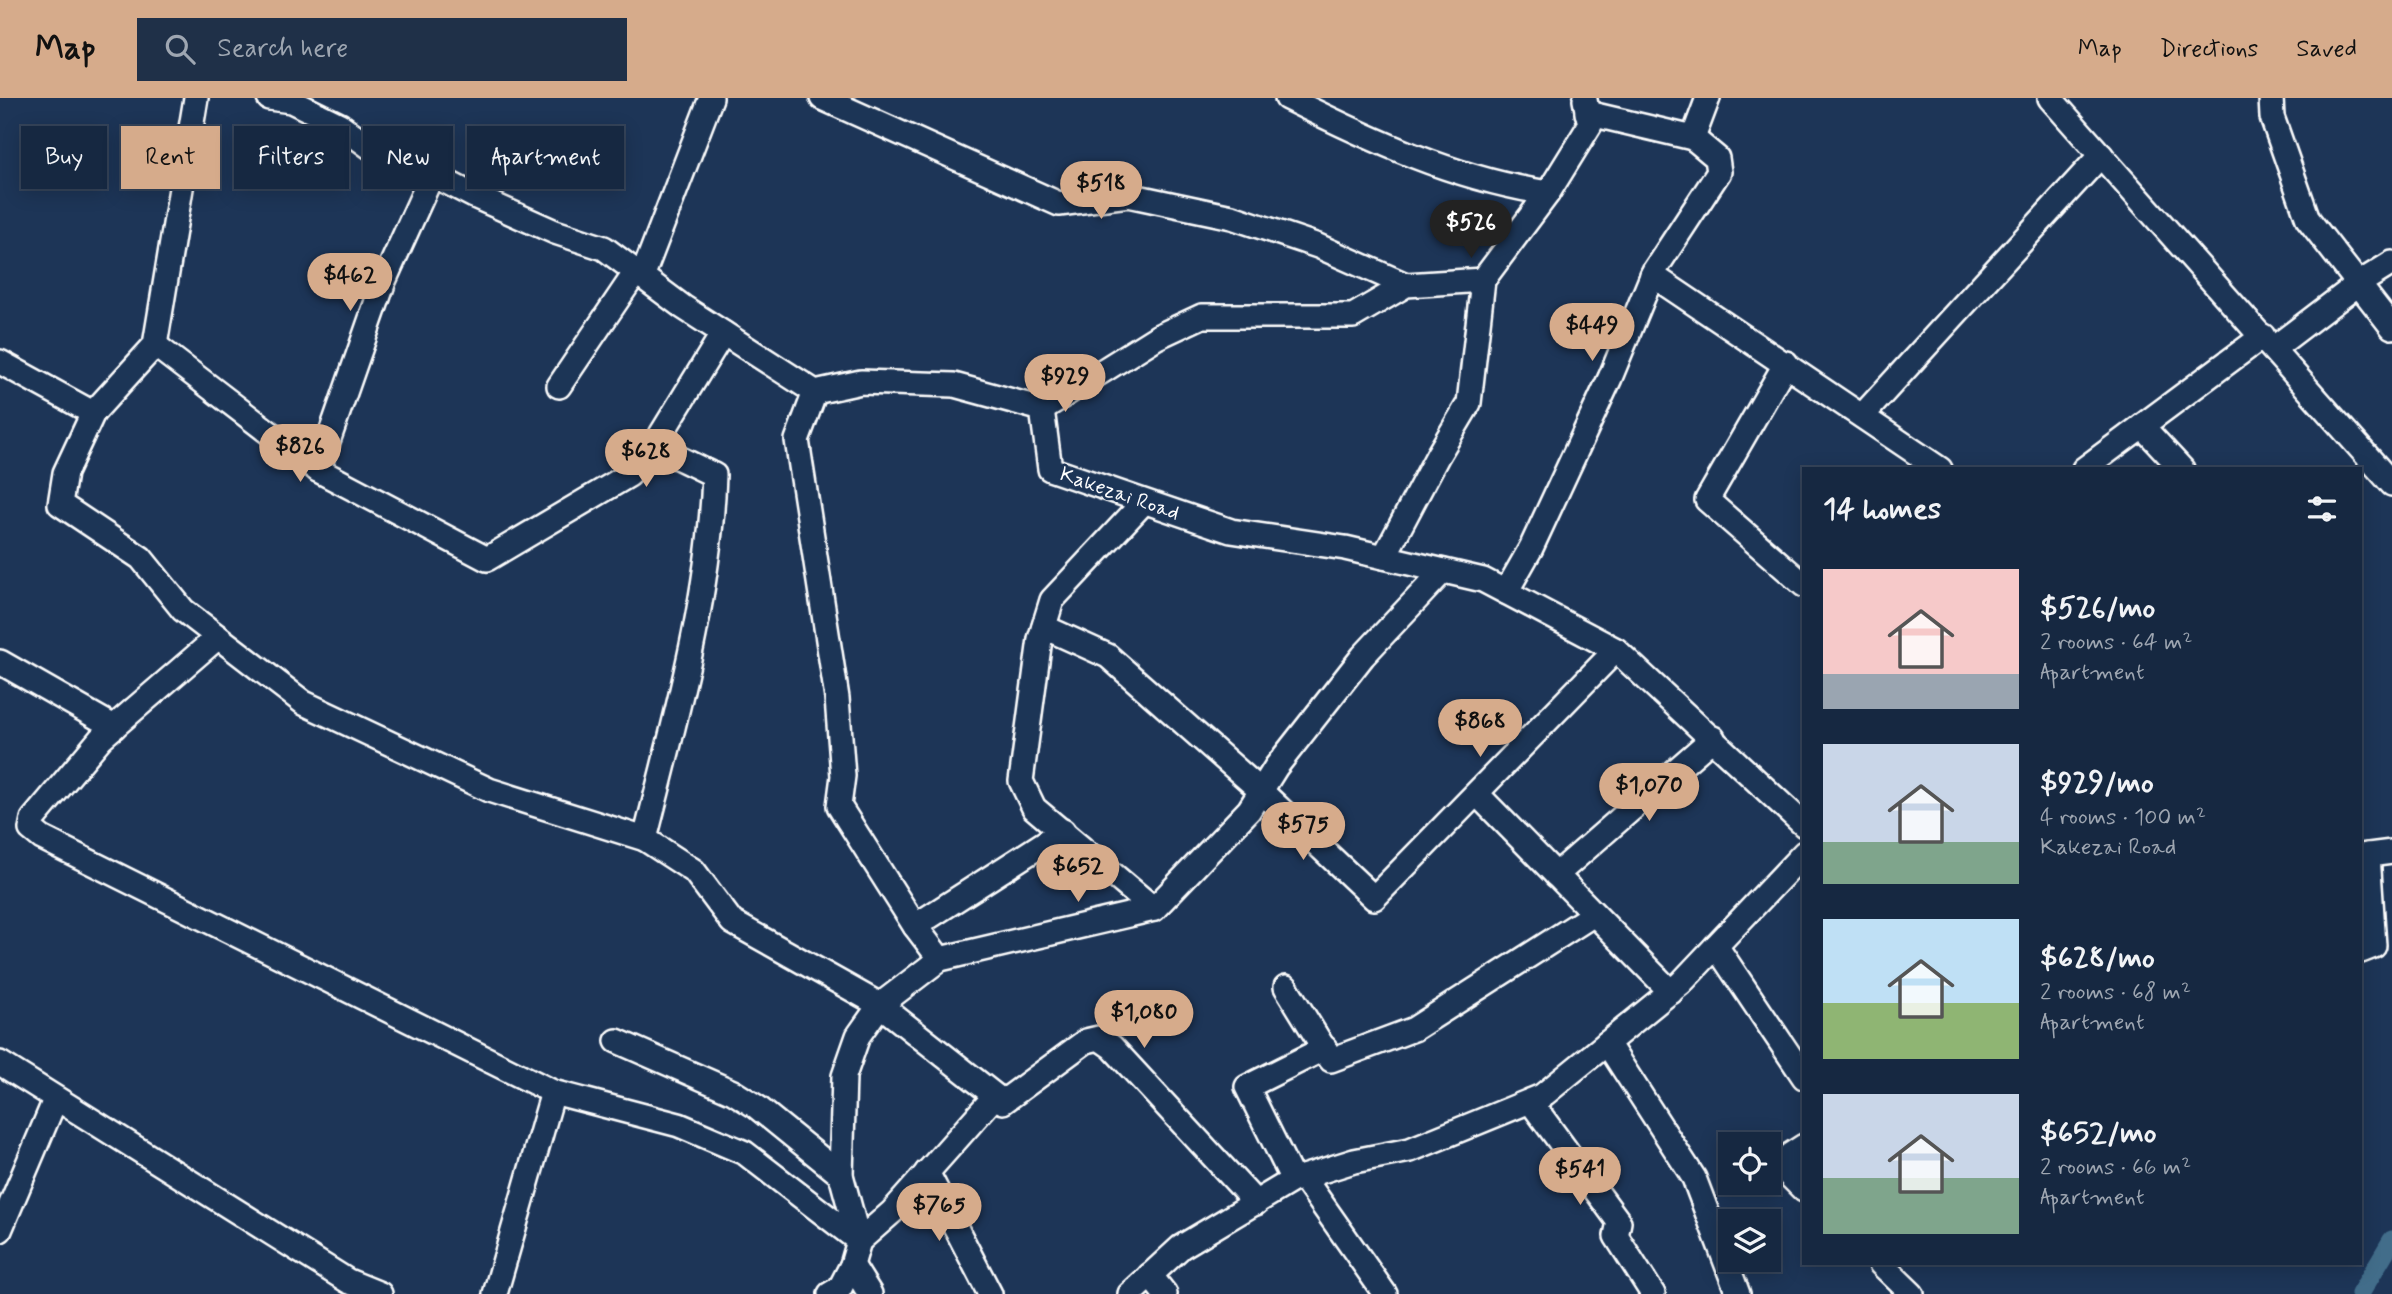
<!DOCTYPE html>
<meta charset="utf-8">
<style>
:root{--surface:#162841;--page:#1f3048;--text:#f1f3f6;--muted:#9ea6b1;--line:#35445a;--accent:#d6ab8b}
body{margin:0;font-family:Mynerve,sans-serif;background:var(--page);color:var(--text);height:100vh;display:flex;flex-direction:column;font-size:26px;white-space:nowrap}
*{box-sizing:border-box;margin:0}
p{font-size:23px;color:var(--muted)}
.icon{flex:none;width:38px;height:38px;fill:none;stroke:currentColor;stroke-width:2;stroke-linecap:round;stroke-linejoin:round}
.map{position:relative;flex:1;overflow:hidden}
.side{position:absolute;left:1802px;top:369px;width:560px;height:798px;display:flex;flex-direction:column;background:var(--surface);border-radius:0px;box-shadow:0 4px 18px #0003,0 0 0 2px var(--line)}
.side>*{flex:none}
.hud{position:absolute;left:21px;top:28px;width:665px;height:63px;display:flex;gap:14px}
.tools{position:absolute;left:1718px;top:1034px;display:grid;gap:14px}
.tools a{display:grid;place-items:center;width:63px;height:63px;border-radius:0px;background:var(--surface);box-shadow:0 4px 18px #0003,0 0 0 2px var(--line);font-size:35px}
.price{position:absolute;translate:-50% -60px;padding:0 16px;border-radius:24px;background:var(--accent);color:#111;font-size:23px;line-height:46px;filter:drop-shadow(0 2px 4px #0008)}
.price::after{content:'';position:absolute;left:50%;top:42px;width:21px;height:16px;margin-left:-10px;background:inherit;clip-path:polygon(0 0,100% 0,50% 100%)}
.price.selected{background:#222;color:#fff}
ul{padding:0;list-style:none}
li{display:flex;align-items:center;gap:21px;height:175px;padding:0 21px}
li span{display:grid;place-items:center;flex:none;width:196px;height:140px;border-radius:0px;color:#555}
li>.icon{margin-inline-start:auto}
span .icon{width:84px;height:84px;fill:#fffc;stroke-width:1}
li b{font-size:30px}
h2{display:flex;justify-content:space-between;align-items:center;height:84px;padding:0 21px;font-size:30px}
.tag{padding:0 24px;border-radius:0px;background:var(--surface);box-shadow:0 4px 18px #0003,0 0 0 2px var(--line);font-size:24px;line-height:63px}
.tag.selected{background:var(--accent);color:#111}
header{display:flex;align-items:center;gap:42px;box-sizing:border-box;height:98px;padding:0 35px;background:var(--accent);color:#111}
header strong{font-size:33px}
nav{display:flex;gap:38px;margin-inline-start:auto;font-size:24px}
.search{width:490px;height:63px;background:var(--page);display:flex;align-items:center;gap:18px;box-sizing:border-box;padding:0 24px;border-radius:0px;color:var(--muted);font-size:26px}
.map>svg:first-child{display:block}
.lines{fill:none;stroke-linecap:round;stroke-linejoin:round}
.canal{stroke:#426d8a;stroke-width:19}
.minor-casing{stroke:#fff;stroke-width:28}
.minor{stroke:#1d3557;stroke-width:23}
.labels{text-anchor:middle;stroke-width:5;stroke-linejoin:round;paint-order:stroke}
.street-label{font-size:21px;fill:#fff;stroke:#1d3557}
</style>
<header>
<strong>Map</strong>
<div class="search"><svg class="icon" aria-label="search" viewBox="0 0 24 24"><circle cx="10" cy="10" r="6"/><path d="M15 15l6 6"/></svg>Search here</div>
<nav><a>Map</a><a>Directions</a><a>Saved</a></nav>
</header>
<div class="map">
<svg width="2392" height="1196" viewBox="0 0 2392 1196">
<rect width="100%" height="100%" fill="#1d3557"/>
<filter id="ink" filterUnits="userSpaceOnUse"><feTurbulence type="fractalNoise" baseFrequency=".0143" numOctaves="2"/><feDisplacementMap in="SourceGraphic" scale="14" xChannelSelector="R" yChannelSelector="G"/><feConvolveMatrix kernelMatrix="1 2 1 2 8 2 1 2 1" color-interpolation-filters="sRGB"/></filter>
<g filter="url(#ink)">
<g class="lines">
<path class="canal" d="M2360,1196L2392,1142"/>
<defs>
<g id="minor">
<path d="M269,0L291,3L340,27L370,49L392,56L474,98L555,134L604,150L683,209L815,294L861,284L954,287L1042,311L1050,371L1231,433L1345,450L1483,482L1616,552L1804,727"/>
<path d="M822,0L1059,106L1128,97L1232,119L1318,148L1406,187"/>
<path d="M1287,0C1371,42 1455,81 1548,95L1483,182L1469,305L1438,357L1384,459"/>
<path d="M2050,0L2392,386"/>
<path d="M2271,0L2272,19L2308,121L2392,229"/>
<path d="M1587,15L1693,40L1708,0"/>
<path d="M1548,95L1590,27L1585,2"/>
<path d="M1652,177L1940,371"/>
<path d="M642,179L711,0"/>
<path d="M155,247L318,372L487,461L629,377L654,348L723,235"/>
<path d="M2274,250L2358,186L2392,165"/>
<path d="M0,264L93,315L155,247L196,0"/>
<path d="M1786,265L1707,402L1804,487"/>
<path d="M559,288L636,174"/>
<path d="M815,294L797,342L837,600L843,678L839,708L915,828L940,861"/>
<path d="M1042,311L1157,239L1202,218H1353L1406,187L1483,182"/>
<path d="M93,315L65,375L60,406L141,460L183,512L304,605L489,692L645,741L694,773L732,824L880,907L1003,1004L1086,943L1099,940L1112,949L1256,1105"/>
<path d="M1862,318L2101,57"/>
<path d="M2142,328L2182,371"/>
<path d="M2084,371L2263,238"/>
<path d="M318,372L384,183L432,77"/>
<path d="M1144,404L1052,502L1040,541L1021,683L1034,710L1154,811"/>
<path d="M1506,494L1531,450L1610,280L1654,173L1719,74L1717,60L1693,40"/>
<path d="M1044,529L1108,558L1261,693L1374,800L1616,552"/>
<path d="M218,539L101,640L33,721L31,731L42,740L553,994L679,1027L745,1055L859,1143"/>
<path d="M0,564L114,629"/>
<path d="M1477,696L1671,894"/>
<path d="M645,741C675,621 710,500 714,377L654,348"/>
<path d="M2361,758L2392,754"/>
<path d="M1556,777L1713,640"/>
<path d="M915,828L1063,733"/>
<path d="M1716,848L1804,979"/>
<path d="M2361,853L2374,848L2368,757"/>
<path d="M1286,889L1331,962L1414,931L1594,816"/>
<path d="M617,943L733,994L757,1009L841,1077"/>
<path d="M1607,945L1694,1080L1738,1196"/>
<path d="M0,965L348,1183L380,1196"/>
<path d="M1530,1003L1619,1124L1616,1138L1653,1196"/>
<path d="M1804,1048L1790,1057L1787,1075L1804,1092"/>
<path d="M927,1074L990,1196"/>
<path d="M1303,1079L1385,1196"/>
<path d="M1293,1082L1247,989L1325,950"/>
<path d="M0,1132L55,1002"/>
<path d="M859,1143L892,1114L995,998"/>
<path d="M1881,1166L1912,1196"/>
<path d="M852,1167L870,1196"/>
<path d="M1150,1177L1165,1196"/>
<path d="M495,1196L553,994"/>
<path d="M830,1196L840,1190L852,1167L859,1143L841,1077L844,978L858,938L880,907L940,861L1154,811L1249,712L1276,669L1363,558L1443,473"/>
<path d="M1130,1196L1181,1149L1293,1082L1354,1063L1410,1052L1542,998L1681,885L1804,755"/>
</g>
</defs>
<use href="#minor" class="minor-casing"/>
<use href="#minor" class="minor"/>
</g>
</g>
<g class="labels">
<g class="street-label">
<text transform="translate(1120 395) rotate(19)" y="7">Kakezai Road</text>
</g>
</g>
</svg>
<div class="tools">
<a><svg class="icon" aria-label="locate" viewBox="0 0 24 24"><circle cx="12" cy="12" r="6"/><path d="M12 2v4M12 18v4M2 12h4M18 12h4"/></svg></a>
<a><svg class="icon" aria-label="layers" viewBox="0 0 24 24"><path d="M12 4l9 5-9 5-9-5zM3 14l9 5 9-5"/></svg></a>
</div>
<b class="price" style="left:1101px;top:123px">$518</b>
<b class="price selected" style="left:1471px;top:162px">$526</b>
<b class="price" style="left:350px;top:215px">$462</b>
<b class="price" style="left:1592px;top:265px">$449</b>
<b class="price" style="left:1065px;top:316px">$929</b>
<b class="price" style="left:300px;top:386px">$826</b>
<b class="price" style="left:646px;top:391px">$628</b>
<b class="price" style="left:1480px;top:661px">$868</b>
<b class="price" style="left:1649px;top:725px">$1,070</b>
<b class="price" style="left:1303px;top:764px">$575</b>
<b class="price" style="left:1078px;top:806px">$652</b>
<b class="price" style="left:1144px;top:952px">$1,080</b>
<b class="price" style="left:1580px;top:1109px">$541</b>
<b class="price" style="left:939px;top:1145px">$765</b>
<div class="hud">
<a class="tag">Buy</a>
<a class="tag selected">Rent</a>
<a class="tag">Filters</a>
<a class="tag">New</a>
<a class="tag">Apartment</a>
</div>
<section class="side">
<h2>14 homes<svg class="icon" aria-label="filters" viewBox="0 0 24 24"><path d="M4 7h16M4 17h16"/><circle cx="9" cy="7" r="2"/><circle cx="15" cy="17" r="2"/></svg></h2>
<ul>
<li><span style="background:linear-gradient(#f6c9c9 75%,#9aa5b1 0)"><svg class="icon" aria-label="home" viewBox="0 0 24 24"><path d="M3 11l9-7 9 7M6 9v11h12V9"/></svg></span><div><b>$526/mo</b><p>2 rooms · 64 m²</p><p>Apartment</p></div></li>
<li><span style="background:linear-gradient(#c9d6e8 70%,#7fa58c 0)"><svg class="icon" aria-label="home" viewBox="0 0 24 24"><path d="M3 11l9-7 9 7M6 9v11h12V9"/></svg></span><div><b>$929/mo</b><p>4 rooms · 100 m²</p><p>Kakezai Road</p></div></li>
<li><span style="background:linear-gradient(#bfe0f5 60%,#8fb573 0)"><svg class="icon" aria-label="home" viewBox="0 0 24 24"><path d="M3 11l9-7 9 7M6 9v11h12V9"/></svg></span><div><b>$628/mo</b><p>2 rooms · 68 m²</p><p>Apartment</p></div></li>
<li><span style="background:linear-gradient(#c9d6e8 60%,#7fa58c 0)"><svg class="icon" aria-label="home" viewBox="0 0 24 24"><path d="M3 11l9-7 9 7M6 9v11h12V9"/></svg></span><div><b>$652/mo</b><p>2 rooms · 66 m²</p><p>Apartment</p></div></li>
</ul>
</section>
</div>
